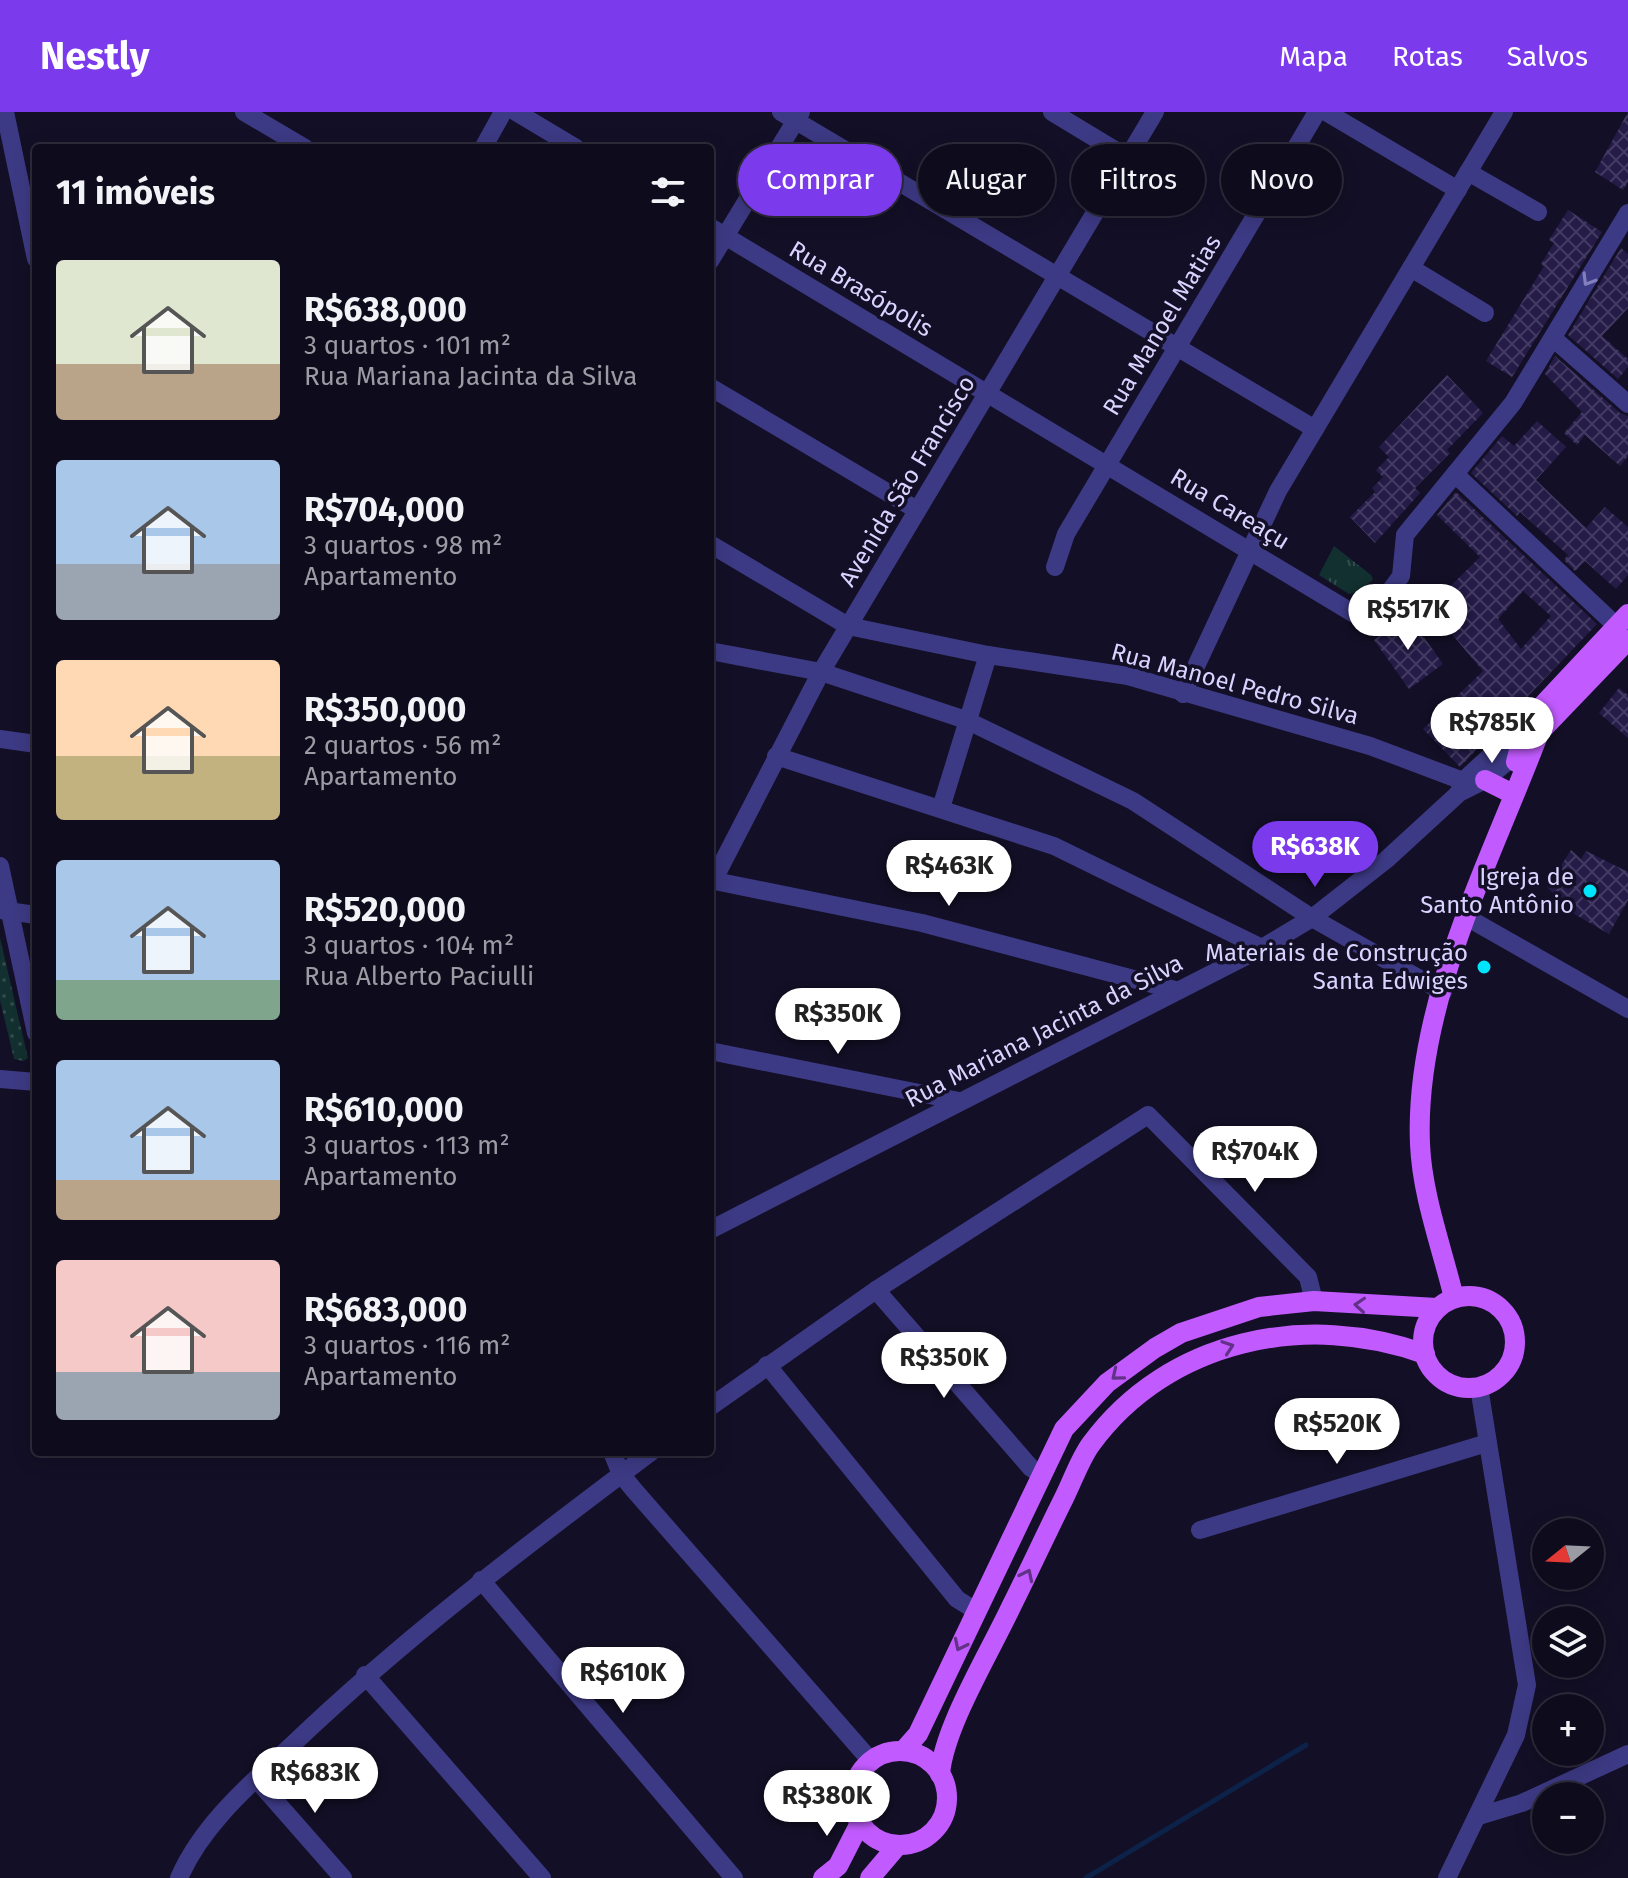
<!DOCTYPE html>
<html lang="pt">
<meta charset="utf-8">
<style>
:root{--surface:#0e0b1c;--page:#171425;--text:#f1f3f6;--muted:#9b9ba3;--line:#2e2b3b;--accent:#7c3aed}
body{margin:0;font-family:"Fira Sans",sans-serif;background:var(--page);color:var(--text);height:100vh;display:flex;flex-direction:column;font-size:30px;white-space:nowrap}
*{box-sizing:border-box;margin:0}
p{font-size:26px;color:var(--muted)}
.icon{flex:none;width:44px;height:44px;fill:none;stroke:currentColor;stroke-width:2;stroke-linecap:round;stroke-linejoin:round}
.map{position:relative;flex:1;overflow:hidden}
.panel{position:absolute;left:32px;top:32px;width:682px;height:1312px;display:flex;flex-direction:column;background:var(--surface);border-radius:8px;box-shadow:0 4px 20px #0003,0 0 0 2px var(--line)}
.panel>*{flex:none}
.top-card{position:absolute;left:738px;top:32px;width:760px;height:72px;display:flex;gap:16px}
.needle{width:52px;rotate:252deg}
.buttons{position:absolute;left:1532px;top:1406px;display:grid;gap:16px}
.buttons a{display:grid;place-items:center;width:72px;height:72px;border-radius:50%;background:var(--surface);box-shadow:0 4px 20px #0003,0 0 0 2px var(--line);font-size:40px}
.price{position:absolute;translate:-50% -68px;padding:0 18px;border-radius:28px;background:#fff;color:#222;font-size:26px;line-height:52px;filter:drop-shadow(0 2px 4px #0008)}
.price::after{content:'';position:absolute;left:50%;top:48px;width:24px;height:18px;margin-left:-12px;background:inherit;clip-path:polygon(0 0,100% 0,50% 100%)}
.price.on{background:var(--accent);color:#fff}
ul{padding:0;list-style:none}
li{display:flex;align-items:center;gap:24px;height:200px;padding:0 24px}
li span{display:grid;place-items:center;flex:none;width:224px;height:160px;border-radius:8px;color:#555}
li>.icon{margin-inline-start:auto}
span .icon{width:96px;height:96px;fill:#fffc;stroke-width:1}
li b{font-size:34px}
h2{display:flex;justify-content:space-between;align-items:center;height:96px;padding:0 24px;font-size:34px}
.chip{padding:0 28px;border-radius:36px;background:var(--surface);box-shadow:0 4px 20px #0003,0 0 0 2px var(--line);font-size:28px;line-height:72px}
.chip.on{background:var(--accent);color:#fff}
header{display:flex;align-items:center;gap:48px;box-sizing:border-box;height:112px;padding:0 40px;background:var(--accent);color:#fff}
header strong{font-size:38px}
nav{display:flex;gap:44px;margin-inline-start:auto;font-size:28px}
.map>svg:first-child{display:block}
.grass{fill:url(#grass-tufts)}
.park{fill:url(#park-dots)}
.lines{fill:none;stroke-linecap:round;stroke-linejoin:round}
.stream{stroke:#0c2248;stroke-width:5}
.building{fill:url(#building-cross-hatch);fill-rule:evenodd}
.minor{stroke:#3d3a85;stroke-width:18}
.major{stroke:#c25bff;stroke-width:20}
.oneway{stroke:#837fbc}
.oneway2{stroke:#623188}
.poi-dot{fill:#00e5ff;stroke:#130f26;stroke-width:3}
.labels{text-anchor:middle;stroke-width:7;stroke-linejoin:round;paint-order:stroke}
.street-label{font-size:24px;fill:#d9d4ff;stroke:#130f26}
.poi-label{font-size:24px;fill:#d9d4ff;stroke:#130f26;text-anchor:end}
</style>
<header>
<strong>Nestly</strong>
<nav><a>Mapa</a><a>Rotas</a><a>Salvos</a></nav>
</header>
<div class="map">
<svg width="1628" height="1766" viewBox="0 0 1628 1766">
<defs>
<pattern id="grass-tufts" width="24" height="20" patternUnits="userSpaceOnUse" patternTransform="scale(2)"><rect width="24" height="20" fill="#12302f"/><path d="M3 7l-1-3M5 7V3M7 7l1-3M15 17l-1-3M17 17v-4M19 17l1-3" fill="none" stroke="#344d4e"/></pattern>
<pattern id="park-dots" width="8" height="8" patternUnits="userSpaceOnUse" patternTransform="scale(2)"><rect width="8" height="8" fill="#12302f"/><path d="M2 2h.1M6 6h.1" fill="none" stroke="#344d4e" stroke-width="1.8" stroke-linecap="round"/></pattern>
<pattern id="building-cross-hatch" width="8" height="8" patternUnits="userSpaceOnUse" patternTransform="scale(2)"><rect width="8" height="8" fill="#241b47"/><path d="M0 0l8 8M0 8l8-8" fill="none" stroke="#433b63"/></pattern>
</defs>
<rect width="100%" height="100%" fill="#130f26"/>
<path class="grass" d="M1334,434L1371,463L1373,467L1361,479L1349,482L1319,463Z"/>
<path class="park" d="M0,826L28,946L23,949L14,947L0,888Z"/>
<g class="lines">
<path class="stream" d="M1086,1766L1306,1633"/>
</g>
<g class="building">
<path d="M1628,0V70L1623,78L1595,60Z"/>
<path d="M1568,98L1602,120L1512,265L1486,249L1544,154L1541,152L1554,131L1549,128Z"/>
<path d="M1621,136L1628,142V196L1602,224L1628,247V255L1618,267L1568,223Z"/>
<path d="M1555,244L1620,301L1628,304V344L1620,354L1585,323L1577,333L1564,321L1582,300L1545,262Z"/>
<path d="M1447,263L1483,301L1447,338L1450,341L1415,376L1420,381L1375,431L1350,405L1375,380L1372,376L1383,365L1376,358L1389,345L1379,335Z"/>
<path d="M1537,309L1566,335L1536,368L1586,416L1605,395L1628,415V463L1616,477L1585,449L1575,459L1564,448L1568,443L1520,400L1517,404L1471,361L1502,324L1514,334Z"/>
<path d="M1456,380L1597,512L1460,655L1423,617L1483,559L1429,495L1480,445L1437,403ZM1523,479L1551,504L1521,537L1498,507Z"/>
<path d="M1408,503L1443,552L1409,577L1374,528Z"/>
<path d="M1619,576L1628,583V626L1599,601Z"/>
<path d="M1571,738L1581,747L1586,739L1628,760V788L1609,822L1552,789L1555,783L1547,775Z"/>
</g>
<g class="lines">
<g class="minor">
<path d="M5,0L36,147"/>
<path d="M244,0L305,36"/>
<path d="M516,0L576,36"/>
<path d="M781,0L1315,317"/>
<path d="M1052,0L1128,46"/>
<path d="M1326,0L1458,78"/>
<path d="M483,36L503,0"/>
<path d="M1468,60L1538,100"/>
<path d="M710,115L1356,503L1373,502L1401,464L1405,423L1513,291L1628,101"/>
<path d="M710,149L801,0"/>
<path d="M1411,156L1485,201"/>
<path d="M1553,226L1628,292"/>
<path d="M710,275L917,398"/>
<path d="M1455,362L1627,524"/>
<path d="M710,432L848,514L988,543L1128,564L1370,634L1463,669"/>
<path d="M1055,455L1066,422L1317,0"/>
<path d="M710,539L821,560L966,608L1133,689L1312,806L1443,880"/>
<path d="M1183,582L1278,379L1504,0"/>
<path d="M0,627L36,632"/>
<path d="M776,644L1054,734L1262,836"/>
<path d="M1459,680L1463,669L1526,611"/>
<path d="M941,696L988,543"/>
<path d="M0,754L36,921"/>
<path d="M710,768L922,811L1175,878"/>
<path d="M713,769L821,560L1155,0"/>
<path d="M0,798L36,803"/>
<path d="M1468,806L1628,897"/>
<path d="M710,939L959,989"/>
<path d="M0,967L36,970"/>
<path d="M710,1118L1262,836L1312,806L1386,748L1459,681L1485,668L1519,640"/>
<path d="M876,1178L1031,1356L1042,1363"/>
<path d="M767,1253L957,1487L976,1499"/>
<path d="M710,1295L876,1178L1148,1003L1308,1165L1314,1189"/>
<path d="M612,1340L621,1362L634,1378L871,1649"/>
<path d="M1200,1418L1487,1331"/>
<path d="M481,1468L734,1766"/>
<path d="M365,1563L542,1766"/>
<path d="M256,1667L343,1766"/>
<path d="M1479,1704L1522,1691L1628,1642"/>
<path d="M179,1766C202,1713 250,1672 292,1633C404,1526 527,1433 651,1340"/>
<path d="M1447,1766L1516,1623L1527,1573L1479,1275"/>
</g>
<g class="major">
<path d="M1531,629L1628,528"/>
<path d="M1516,650L1526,611L1628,502"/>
<path d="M1485,668L1507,679"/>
<circle cx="1469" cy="1230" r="46"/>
<path d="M1454,1186C1442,1136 1422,1083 1420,1032C1414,893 1491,748 1539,621"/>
<path d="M903,1639L918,1622L1064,1317L1107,1271L1155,1236L1181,1221L1259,1195L1314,1189L1437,1196"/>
<circle cx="900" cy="1686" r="47"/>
<path d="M940,1662C944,1615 990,1540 1011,1495C1029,1459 1046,1422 1064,1386C1073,1368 1080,1347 1091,1332C1168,1227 1307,1199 1425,1242"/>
<path d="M823,1766L838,1754L860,1711"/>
<path d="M870,1766L898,1733"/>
</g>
</g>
<defs><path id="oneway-chevron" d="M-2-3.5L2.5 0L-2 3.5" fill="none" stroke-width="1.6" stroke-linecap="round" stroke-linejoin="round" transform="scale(2)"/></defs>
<use class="oneway" href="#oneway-chevron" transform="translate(1588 168) rotate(121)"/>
<g class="oneway2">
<use href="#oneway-chevron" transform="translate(1360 1193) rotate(-176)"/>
<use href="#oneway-chevron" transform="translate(1228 1235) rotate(-19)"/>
<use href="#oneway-chevron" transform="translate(1117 1263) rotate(141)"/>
<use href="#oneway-chevron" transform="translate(1027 1463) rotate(-64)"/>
<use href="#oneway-chevron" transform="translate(960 1533) rotate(116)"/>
</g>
<g class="poi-dot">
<circle cx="1590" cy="779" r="8"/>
<circle cx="1484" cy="855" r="8"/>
</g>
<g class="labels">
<g class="street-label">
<text transform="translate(861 177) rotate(31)" y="8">Rua Brasópolis</text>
<text transform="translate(1162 213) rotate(-59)" y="8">Rua Manoel Matias</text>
<text transform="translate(907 369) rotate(-59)" y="8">Avenida São Francisco</text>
<text transform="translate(1230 397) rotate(31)" y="8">Rua Careaçu</text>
<text transform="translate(1235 572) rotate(15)" y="8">Rua Manoel Pedro Silva</text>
<text transform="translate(1044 919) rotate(-27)" y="8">Rua Mariana Jacinta da Silva</text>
</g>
<g class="poi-label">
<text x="1574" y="773">Igreja de<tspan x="1574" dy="28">Santo Antônio</tspan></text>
<text x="1468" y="849">Materiais de Construção<tspan x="1468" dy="28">Santa Edwiges</tspan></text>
</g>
</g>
</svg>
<div class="buttons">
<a><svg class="needle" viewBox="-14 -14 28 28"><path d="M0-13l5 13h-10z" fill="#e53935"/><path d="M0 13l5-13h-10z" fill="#9b9ba3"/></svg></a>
<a><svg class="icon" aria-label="layers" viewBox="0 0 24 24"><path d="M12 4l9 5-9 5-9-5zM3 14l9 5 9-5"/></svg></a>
<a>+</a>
<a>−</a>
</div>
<b class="price" style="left:1408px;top:540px">R$517K</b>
<b class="price" style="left:1492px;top:653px">R$785K</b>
<b class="price on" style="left:1315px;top:777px">R$638K</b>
<b class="price" style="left:949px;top:796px">R$463K</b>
<b class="price" style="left:838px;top:944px">R$350K</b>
<b class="price" style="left:1255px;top:1082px">R$704K</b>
<b class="price" style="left:944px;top:1288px">R$350K</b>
<b class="price" style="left:1337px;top:1354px">R$520K</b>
<b class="price" style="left:623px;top:1603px">R$610K</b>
<b class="price" style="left:315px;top:1703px">R$683K</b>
<b class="price" style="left:827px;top:1726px">R$380K</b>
<div class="top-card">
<a class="chip on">Comprar</a>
<a class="chip">Alugar</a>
<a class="chip">Filtros</a>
<a class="chip">Novo</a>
</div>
<section class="panel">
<h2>11 imóveis<svg class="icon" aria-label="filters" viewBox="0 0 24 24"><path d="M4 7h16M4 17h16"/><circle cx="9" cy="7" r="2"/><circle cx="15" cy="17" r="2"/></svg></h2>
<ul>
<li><span style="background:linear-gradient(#dfe7d0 65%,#b9a48a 0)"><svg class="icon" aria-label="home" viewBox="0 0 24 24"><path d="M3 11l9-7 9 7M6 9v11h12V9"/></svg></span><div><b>R$638,000</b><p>3 quartos · 101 m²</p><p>Rua Mariana Jacinta da Silva</p></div></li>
<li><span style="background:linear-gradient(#a9c7e8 65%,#9aa5b1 0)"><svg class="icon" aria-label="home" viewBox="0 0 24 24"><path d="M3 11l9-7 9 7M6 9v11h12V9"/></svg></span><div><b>R$704,000</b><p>3 quartos · 98 m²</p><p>Apartamento</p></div></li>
<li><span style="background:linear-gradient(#ffd9b3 60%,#c2b280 0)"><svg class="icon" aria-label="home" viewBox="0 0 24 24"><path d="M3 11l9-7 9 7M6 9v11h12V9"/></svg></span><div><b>R$350,000</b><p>2 quartos · 56 m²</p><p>Apartamento</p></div></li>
<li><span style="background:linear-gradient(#a9c7e8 75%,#7fa58c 0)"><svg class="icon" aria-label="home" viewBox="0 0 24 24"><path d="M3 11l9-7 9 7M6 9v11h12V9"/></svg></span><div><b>R$520,000</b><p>3 quartos · 104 m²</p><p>Rua Alberto Paciulli</p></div></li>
<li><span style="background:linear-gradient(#a9c7e8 75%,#b9a48a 0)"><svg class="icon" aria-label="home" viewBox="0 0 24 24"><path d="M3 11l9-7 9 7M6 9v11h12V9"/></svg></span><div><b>R$610,000</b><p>3 quartos · 113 m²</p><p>Apartamento</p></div></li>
<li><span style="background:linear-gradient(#f6c9c9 70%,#9aa5b1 0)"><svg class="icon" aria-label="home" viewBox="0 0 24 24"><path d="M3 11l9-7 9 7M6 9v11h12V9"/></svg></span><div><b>R$683,000</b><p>3 quartos · 116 m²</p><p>Apartamento</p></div></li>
</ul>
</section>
</div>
